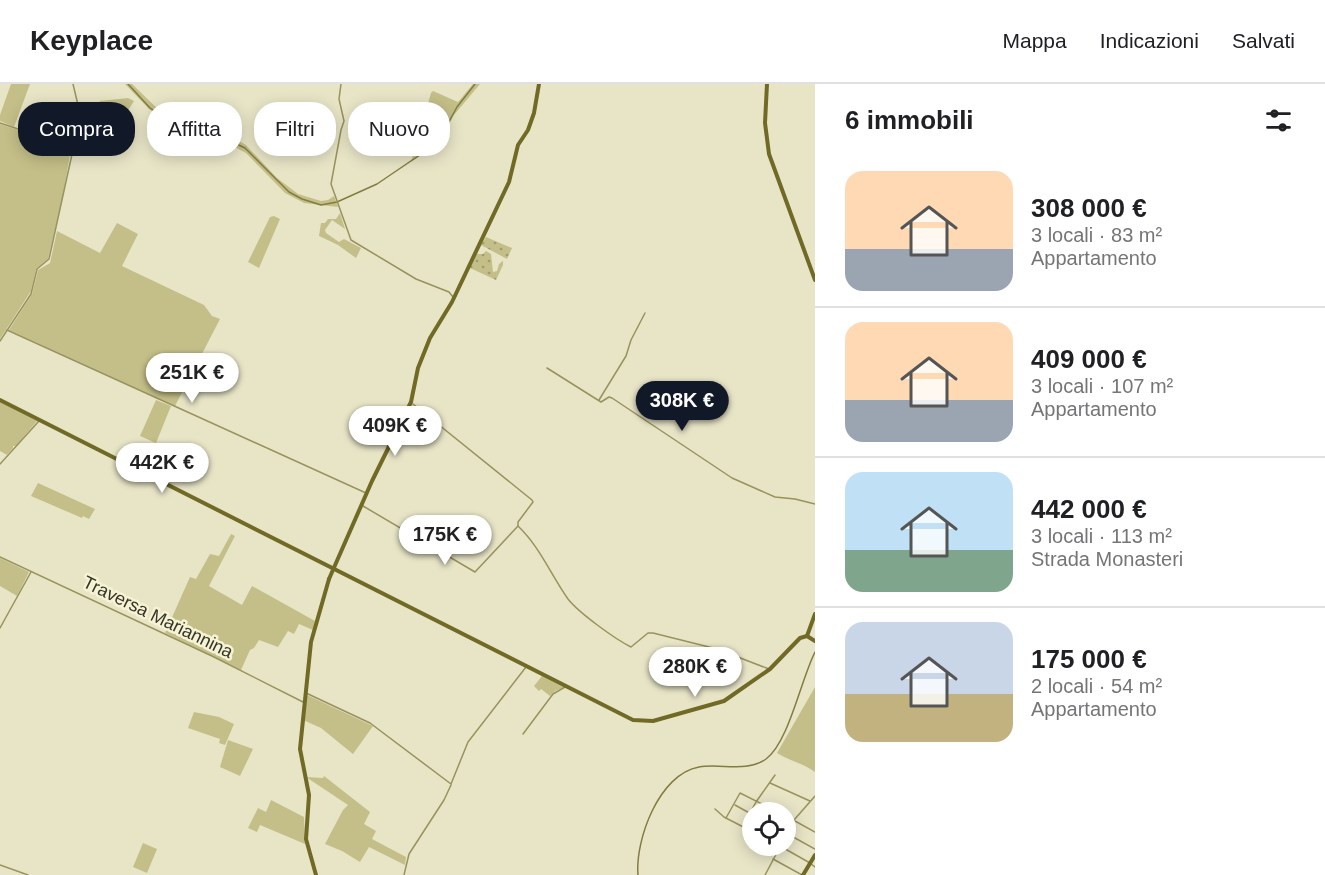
<!DOCTYPE html>
<html lang="it">
<meta charset="utf-8">
<style>
:root{--surface:#fff;--page:#f2f2f2;--text:#202124;--muted:#757577;--line:#e0e0e0;--accent:#111827}
body{margin:0;font-family:Arial,sans-serif;background:var(--page);color:var(--text);height:100vh;display:flex;flex-direction:column;font-size:22px;white-space:nowrap}
*{box-sizing:border-box;margin:0}
p{font-size:20px;color:var(--muted)}
.icon{flex:none;width:33px;height:33px;fill:none;stroke:currentColor;stroke-width:2;stroke-linecap:round;stroke-linejoin:round}
.map{position:relative;flex:1;overflow:hidden}
.panel{display:flex;flex-direction:column;background:var(--surface);width:510px}
.panel>*{flex:none}
.banner{position:absolute;left:18px;top:18px;width:570px;height:54px;display:flex;gap:12px}
.controls{position:absolute;left:742px;top:718px;display:grid;gap:12px}
.controls a{display:grid;place-items:center;width:54px;height:54px;border-radius:50%;background:var(--surface);box-shadow:0 3px 15px #0003;font-size:30px}
.price{position:absolute;translate:-50% -51px;padding:0 14px;border-radius:21px;background:#fff;color:#222;font-size:20px;line-height:39px;filter:drop-shadow(0 2px 3px #0008)}
.price::after{content:'';position:absolute;left:50%;top:36px;width:18px;height:14px;margin-left:-9px;background:inherit;clip-path:polygon(0 0,100% 0,50% 100%)}
.price.on{background:var(--accent);color:#fff}
ul{padding:0;list-style:none}
li{display:flex;align-items:center;gap:18px;height:150px;padding:0 30px}
li+li{border-top:2px solid var(--line)}
li span{display:grid;place-items:center;flex:none;width:168px;height:120px;border-radius:18px;color:#555}
li>.icon{margin-inline-start:auto}
span .icon{width:72px;height:72px;fill:#fffc;stroke-width:1}
li b{font-size:26px}
h2{display:flex;justify-content:space-between;align-items:center;height:72px;padding:0 30px;font-size:26px}
.pill{padding:0 21px;border-radius:24px;background:var(--surface);box-shadow:0 3px 15px #0003;font-size:21px;line-height:54px}
.pill.on{background:var(--accent);color:#fff}
header{display:flex;align-items:center;gap:36px;box-sizing:border-box;height:84px;padding:0 30px;background:var(--surface);border-bottom:2px solid var(--line)}
header strong{font-size:28px}
nav{display:flex;gap:33px;margin-inline-start:auto;font-size:21px}
main{display:flex;flex:1;min-height:0}
.map>svg:first-child{display:block}
.grass{fill:#c4bf88}
.park{fill:url(#park-dots)}
.lines{fill:none;stroke-linecap:round;stroke-linejoin:round}
.stream{stroke:#827c3f;stroke-width:1.5}
.street{stroke:#98925c;stroke-width:1.5}
.secondary{stroke:#716a26;stroke-width:4}
.labels{text-anchor:middle;stroke-width:5;stroke-linejoin:round;paint-order:stroke}
.street-label{font-size:18px;fill:#363529;stroke:#f5f3d4}
</style>
<header>
<strong>Keyplace</strong>
<nav><a>Mappa</a><a>Indicazioni</a><a>Salvati</a></nav>
</header>
<main>
<div class="map">
<svg width="815" height="791" viewBox="0 0 815 791">
<defs>
<pattern id="park-dots" width="8" height="8" patternUnits="userSpaceOnUse" patternTransform="scale(1.5)"><rect width="8" height="8" fill="#c4bf88"/><path d="M2 2h.1M6 6h.1" fill="none" stroke="#a09c6f" stroke-width="1.8" stroke-linecap="round"/></pattern>
</defs>
<rect width="100%" height="100%" fill="#e8e5c7"/>
<g class="grass">
<path d="M11,0H30L14,43L0,37V31Z"/>
<path d="M125,0H132L163,30L183,34L194,40L210,41L246,61L277,94L298,110L321,117L328,116L334,112L338,123L304,119L285,109L246,69L212,51L166,37L149,25Z"/>
<path d="M473,0H480L454,31L438,60L411,78L431,9L433,7L458,18Z"/>
<path d="M128,14L134,17L122,36L97,24L100,17Z"/>
<path d="M61,20L77,25V46L54,38Z"/>
<path d="M0,40L71,64L63,112L48,175L36,185L31,207L0,255Z"/>
<path d="M340,129L345,145L332,136L325,146L326,149L339,158L344,155L361,164L356,174L338,161L319,152L321,139H325L328,135H336Z"/>
<path d="M274,132L280,135L259,184L248,178L270,133Z"/>
<path d="M117,139L138,150L122,182L204,221L212,232L220,235L175,322L9,246L32,210L38,186L50,179L57,147L100,169Z"/>
<path d="M156,316L171,322L156,359L140,352Z"/>
<path d="M0,317L37,337L16,362H13V364L7,371L0,367Z"/>
<path d="M38,399L95,425L89,435L83,432L82,434L31,412Z"/>
<path d="M231,450L235,452L209,502L242,521L252,502L315,537L313,546L299,540L294,550L288,547L278,563L259,556L254,564L250,566L241,586L165,549L190,493L196,495L210,470L219,472Z"/>
<path d="M0,474L29,488L17,512L0,502Z"/>
<path d="M542,592L563,603L562,604L555,607L550,612L541,605L539,607L534,602Z"/>
<path d="M815,603V688C803,679 789,677 777,669Z"/>
<path d="M307,611L373,642L353,670L321,644L303,636Z"/>
<path d="M194,628L219,633L234,640L225,661L219,659L220,655L188,644Z"/>
<path d="M228,656L253,665L240,692L220,683Z"/>
<path d="M324,692L370,728L364,740L376,747L372,755L406,773L405,781L369,763L360,778L342,767L325,760L343,726L348,721L306,693L323,694Z"/>
<path d="M271,716L304,733L305,760L260,741L257,748L248,744L258,724L266,728Z"/>
<path d="M143,759L157,765L147,789L133,783Z"/>
</g>
<g class="park">
<path d="M486,153L512,164L507,175L481,161Z"/>
<path d="M486,167L491,170L493,188L497,187L499,180L503,177V181L496,196L470,184L477,170H483Z"/>
</g>
<g class="lines">
<g class="stream">
<path d="M128,0L150,24L168,36L209,47L245,64L289,108L302,115L321,121L337,118L377,100L433,62L439,56L457,23L475,0"/>
<path d="M638,791C635,756 659,690 699,683C721,679 746,689 766,675C789,658 801,595 815,568"/>
</g>
<g class="street">
<path d="M341,0L339,15L344,37L341,46L331,100L351,156L416,195L449,208L453,213"/>
<path d="M79,26H89"/>
<path d="M0,39L72,63"/>
<path d="M7,246L366,409"/>
<path d="M0,257L31,210L37,185L49,175L78,43V21L73,0"/>
<path d="M547,284L601,318L609,313L612,314L732,394L775,413L795,415L815,420"/>
<path d="M599,316L626,272L631,256L645,229"/>
<path d="M413,320L532,416L533,418L518,438V442C540,463 551,491 568,515C579,529 615,555 631,563L648,549H653L717,565L769,585"/>
<path d="M0,380L39,337"/>
<path d="M363,422L475,488L518,442"/>
<path d="M0,473L214,573L303,618"/>
<path d="M0,544L31,488"/>
<path d="M306,609L370,639L451,700L468,658L526,583"/>
<path d="M523,650L553,610L565,603"/>
<path d="M770,699L810,717"/>
<path d="M735,721L753,731"/>
<path d="M715,725L724,733L753,748"/>
<path d="M786,732L815,748"/>
<path d="M726,734L740,709L780,729"/>
<path d="M743,742L756,718L775,691"/>
<path d="M786,749L815,765"/>
<path d="M786,752L794,736L815,712"/>
<path d="M780,762L810,779"/>
<path d="M773,775L802,791"/>
<path d="M811,780L815,783"/>
<path d="M0,781L28,791"/>
<path d="M404,791L409,770L444,716L451,701"/>
<path d="M765,791L780,763"/>
</g>
<g class="secondary">
<path d="M767,0L765,39L769,70L815,196"/>
<path d="M0,316L633,636L653,637L724,617L770,585L800,554L807,552"/>
<path d="M329,495L372,397L411,318L418,284L430,254L452,218L509,98L518,61L528,46L534,29L539,0"/>
<path d="M807,552L815,530"/>
<path d="M807,552L815,557"/>
<path d="M316,791L306,755L309,711L300,665L311,558L329,495"/>
<path d="M803,791L815,771"/>
</g>
</g>
<g class="labels">
<g class="street-label">
<text transform="translate(158 533) rotate(26)" y="6">Traversa Mariannina</text>
</g>
</g>
</svg>
<div class="controls">
<a><svg class="icon" aria-label="locate" viewBox="0 0 24 24"><circle cx="12" cy="12" r="6"/><path d="M12 2v4M12 18v4M2 12h4M18 12h4"/></svg></a>
</div>
<b class="price" style="left:192px;top:320px">251K €</b>
<b class="price on" style="left:682px;top:348px">308K €</b>
<b class="price" style="left:395px;top:373px">409K €</b>
<b class="price" style="left:162px;top:410px">442K €</b>
<b class="price" style="left:445px;top:482px">175K €</b>
<b class="price" style="left:695px;top:614px">280K €</b>
<div class="banner">
<a class="pill on">Compra</a>
<a class="pill">Affitta</a>
<a class="pill">Filtri</a>
<a class="pill">Nuovo</a>
</div>
</div>
<section class="panel">
<h2>6 immobili<svg class="icon" aria-label="filters" viewBox="0 0 24 24"><path d="M4 7h16M4 17h16"/><circle cx="9" cy="7" r="2"/><circle cx="15" cy="17" r="2"/></svg></h2>
<ul>
<li><span style="background:linear-gradient(#ffd9b3 65%,#9aa5b1 0)"><svg class="icon" aria-label="home" viewBox="0 0 24 24"><path d="M3 11l9-7 9 7M6 9v11h12V9"/></svg></span><div><b>308 000 €</b><p>3 locali · 83 m²</p><p>Appartamento</p></div></li>
<li><span style="background:linear-gradient(#ffd9b3 65%,#9aa5b1 0)"><svg class="icon" aria-label="home" viewBox="0 0 24 24"><path d="M3 11l9-7 9 7M6 9v11h12V9"/></svg></span><div><b>409 000 €</b><p>3 locali · 107 m²</p><p>Appartamento</p></div></li>
<li><span style="background:linear-gradient(#bfe0f5 65%,#7fa58c 0)"><svg class="icon" aria-label="home" viewBox="0 0 24 24"><path d="M3 11l9-7 9 7M6 9v11h12V9"/></svg></span><div><b>442 000 €</b><p>3 locali · 113 m²</p><p>Strada Monasteri</p></div></li>
<li><span style="background:linear-gradient(#c9d6e8 60%,#c2b280 0)"><svg class="icon" aria-label="home" viewBox="0 0 24 24"><path d="M3 11l9-7 9 7M6 9v11h12V9"/></svg></span><div><b>175 000 €</b><p>2 locali · 54 m²</p><p>Appartamento</p></div></li>
</ul>
</section>
</main>
